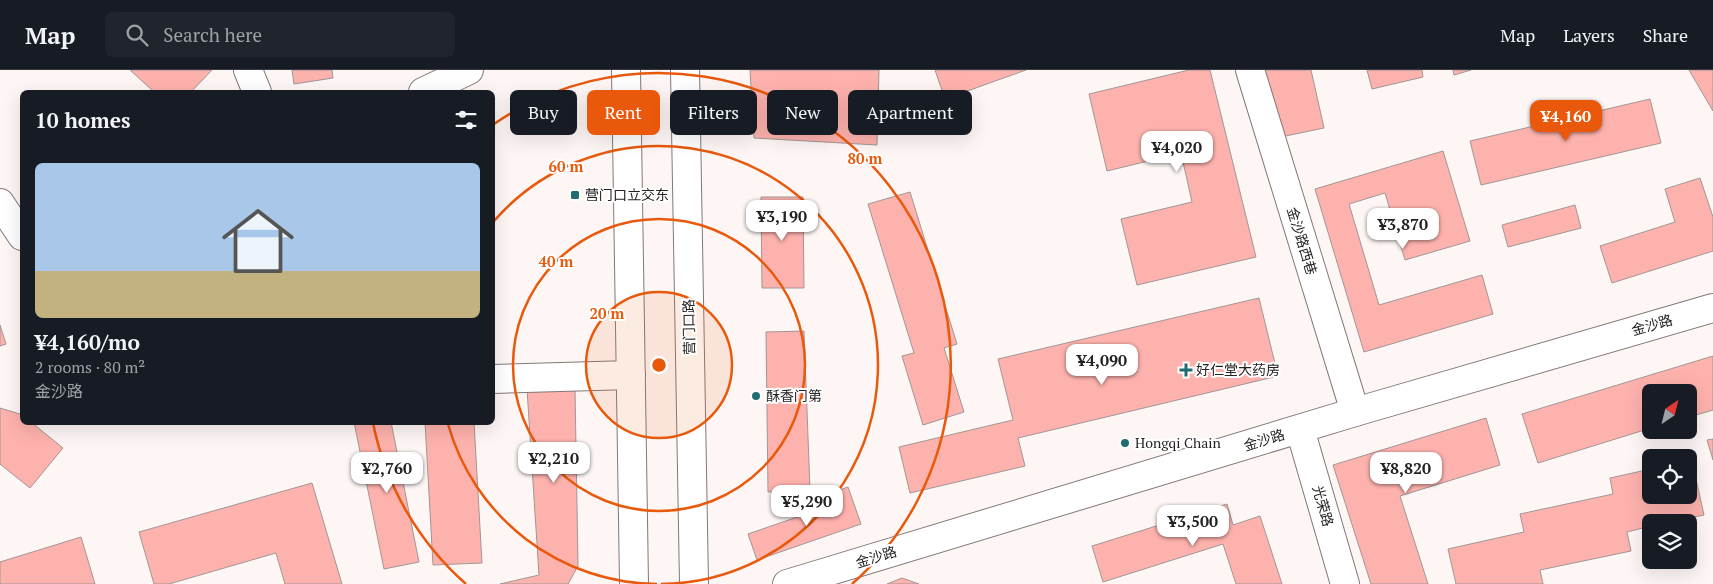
<!DOCTYPE html>
<meta charset="utf-8">
<style>
:root{--surface:#171b24;--page:#20242c;--text:#f1f3f6;--muted:#9ea1a6;--line:#363941;--accent:#ea580c}
body{margin:0;font-family:"PT Serif","Noto Sans SC",serif;background:var(--page);color:var(--text);height:100vh;display:flex;flex-direction:column;font-size:19px;white-space:nowrap}
*{box-sizing:border-box;margin:0}
p{font-size:16px;color:var(--muted)}
.icon{flex:none;width:28px;height:28px;fill:none;stroke:currentColor;stroke-width:2;stroke-linecap:round;stroke-linejoin:round}
.map{position:relative;flex:1;overflow:hidden}
.side{position:absolute;left:20px;top:20px;width:475px;height:335px;display:flex;flex-direction:column;background:var(--surface);border-radius:8px;box-shadow:0 5px 20px #0002}
.side>*{flex:none}
.hud{position:absolute;left:510px;top:20px;width:475px;height:45px;display:flex;gap:10px}
.needle{width:32px;rotate:35deg}
.tools{position:absolute;left:1642px;top:314px;display:grid;gap:10px}
.tools a{display:grid;place-items:center;width:55px;height:55px;border-radius:8px;background:var(--surface);box-shadow:0 5px 20px #0002;font-size:25px}
.price{position:absolute;translate:-50% -42px;padding:0 11px;border-radius:10px;background:#fff;color:#222;font-size:16px;line-height:32px;filter:drop-shadow(0 1px 2px #0008)}
.price::after{content:'';position:absolute;left:50%;top:30px;width:15px;height:11px;margin-left:-8px;background:inherit;clip-path:polygon(0 0,100% 0,50% 100%)}
.price.on{background:var(--accent);color:#fff}
ul{padding:0;list-style:none}
li{display:grid;align-content:center;gap:10px;height:265px;padding:0 15px}
li+li{border-top:1px solid var(--line)}
li span{display:grid;place-items:center;height:155px;border-radius:8px;color:#555}
li>.icon{margin-inline-start:auto}
span .icon{width:90px;height:90px;fill:#fffc;stroke-width:1}
li b{font-size:21px}
h2{display:flex;justify-content:space-between;align-items:center;height:60px;padding:0 15px;font-size:21px}
.chip{padding:0 18px;border-radius:8px;background:var(--surface);box-shadow:0 5px 20px #0002;font-size:18px;line-height:45px}
.chip.on{background:var(--accent);color:#fff}
header{display:flex;align-items:center;gap:30px;box-sizing:border-box;height:70px;padding:0 25px;background:var(--surface);border-bottom:1px solid var(--line)}
header strong{font-size:24px}
nav{display:flex;gap:28px;margin-inline-start:auto;font-size:18px}
.search{width:350px;height:45px;background:var(--page);display:flex;align-items:center;gap:12px;box-sizing:border-box;padding:0 18px;border-radius:8px;color:var(--muted);font-size:19px}
.map>svg:first-child{display:block}
.building{fill:#feb2ad;stroke:#a19695}
.lines{fill:none;stroke-linecap:round;stroke-linejoin:round}
.minor-casing{stroke:#837877;stroke-width:30}
.highway-casing{stroke:#837877;stroke-width:30}
.minor{stroke:#fff;stroke-width:28}
.highway{stroke:#fff;stroke-width:28}
.ring{fill:none;stroke:#e8590c;stroke-width:2.5}
.poi-dot{fill:#216c72;stroke:#fff;stroke-width:2}
.labels{text-anchor:middle;stroke-width:4;stroke-linejoin:round;paint-order:stroke}
.poi-label{font-size:14px;fill:#262222;stroke:#fff;text-anchor:start}
.street-label{font-size:14px;fill:#262222;stroke:#fff}
.centre{fill:#e8590c;stroke:#fff;stroke-width:2.5}
.ring-label{font-size:15px;text-anchor:middle;font-weight:bold;fill:#e8590c;stroke:#fff;stroke-width:4;stroke-linejoin:round;paint-order:stroke}
</style>
<header>
<strong>Map</strong>
<div class="search"><svg class="icon" aria-label="search" viewBox="0 0 24 24"><circle cx="10" cy="10" r="6"/><path d="M15 15l6 6"/></svg>Search here</div>
<nav><a>Map</a><a>Layers</a><a>Share</a></nav>
</header>
<div class="map">
<svg width="1713" height="514" viewBox="0 0 1713 514">
<rect width="100%" height="100%" fill="#fdf6f5"/>
<g class="building">
<path d="M130,0H212L191,22H154Z"/>
<path d="M292,0H332L333,8L294,14Z"/>
<path d="M750,0H879L877,75L754,68Z"/>
<path d="M935,0H1026L945,29Z"/>
<path d="M1189,0H1210L1256,187L1137,215L1121,149L1192,132L1181,83L1107,101L1089,24Z"/>
<path d="M1265,0H1311L1324,58L1281,67Z"/>
<path d="M1367,0H1422L1423,7L1372,19Z"/>
<path d="M1453,0H1471L1454,5Z"/>
<path d="M1689,0H1713V41Z"/>
<path d="M1650,29L1661,73L1481,115L1470,71Z"/>
<path d="M1443,81L1470,171L1405,190L1385,123L1349,134L1379,235L1482,205L1493,244L1364,282L1315,119Z"/>
<path d="M1700,108L1713,147V181L1612,213L1600,176L1675,152L1665,119Z"/>
<path d="M910,122L957,274L944,278L964,342L923,355L902,286L914,283L868,134Z"/>
<path d="M761,127H803L804,218H762Z"/>
<path d="M1575,135L1581,158L1508,177L1502,155Z"/>
<path d="M1259,228L1278,306L1018,368L1025,396L910,423L899,377L1013,350L998,289Z"/>
<path d="M0,255L6,274L0,276Z"/>
<path d="M804,261L810,420L768,422L766,262Z"/>
<path d="M1713,286V340L1689,347V322H1651V358L1538,393L1522,344Z"/>
<path d="M527,319H575L578,496L568,514H500L539,505Z"/>
<path d="M0,338L20,344L22,346V352H31L63,378L30,418L0,394Z"/>
<path d="M1486,348L1500,395L1400,426L1428,514H1371L1333,395Z"/>
<path d="M354,352H391L419,492L384,499Z"/>
<path d="M425,352H474L482,493L433,495Z"/>
<path d="M1713,369V390L1707,370Z"/>
<path d="M1689,391H1692L1704,445L1670,452H1651V456L1627,462L1631,481L1540,500L1543,514H1456L1448,479L1524,462L1520,444L1613,424L1610,408L1651,399V425H1689Z"/>
<path d="M312,413L342,514H285L276,483L169,514H154L139,462Z"/>
<path d="M848,417L861,454L757,490L748,464L832,435L828,424Z"/>
<path d="M1227,434L1233,455L1260,446L1282,514H1236L1223,474L1103,512L1092,476Z"/>
<path d="M81,467L95,514H0V492Z"/>
<path d="M902,508L919,514H887Z"/>
</g>
<g class="lines">
<defs>
<g id="minor">
<path d="M248,0L257,22"/>
<path d="M1250,0L1355,342"/>
<path d="M423,22L469,0"/>
<path d="M0,133L22,166"/>
<path d="M492,309L631,305"/>
<path d="M1300,359L1345,514"/>
<path d="M787,514L1355,342L1713,238"/>
</g>
<g id="highway">
<path d="M626,0L634,514"/>
<path d="M685,0L694,514"/>
</g>
</defs>
<use href="#minor" class="minor-casing"/>
<use href="#highway" class="highway-casing"/>
<use href="#minor" class="minor"/>
<use href="#highway" class="highway"/>
</g>
<circle cx="659" cy="295" r="73" fill="#e8590c" fill-opacity=".12"/>
<g class="ring">
<circle cx="659" cy="295" r="73"/>
<circle cx="659" cy="295" r="146"/>
<path d="M657 514A219 219 0 0 1 448 354M494 151A219 219 0 1 1 661 514"/>
<path d="M466 514A292 292 0 0 1 373 353M494 54A292 292 0 0 1 852 514"/>
</g>
<g class="poi-dot">
<rect x="570" y="120" width="10" height="10" rx="2.5"/>
<path d="M1183.5 292.5h5v5h5v5h-5v5h-5v-5h-5v-5h5z"/>
<circle cx="756" cy="326" r="5"/>
<circle cx="1125" cy="373" r="5"/>
</g>
<g class="labels">
<g class="poi-label">
<text x="585" y="130">营门口立交东</text>
<text x="1196" y="305">好仁堂大药房</text>
<text x="766" y="331">酥香门第</text>
<text x="1135" y="378">Hongqi Chain</text>
</g>
<g class="street-label">
<text transform="translate(1302 171) rotate(73)" y="5">金沙路西巷</text>
<text transform="translate(1652 255) rotate(-16)" y="5">金沙路</text>
<text transform="translate(689 257) rotate(-91)" y="5">营门口路</text>
<text transform="translate(1264 370) rotate(-17)" y="5">金沙路</text>
<text transform="translate(1323 436) rotate(74)" y="5">光荣路</text>
<text transform="translate(876 487) rotate(-17)" y="5">金沙路</text>
</g>
</g>
<circle cx="659" cy="295" r="8" class="centre"/>
<g class="ring-label">
<text x="865" y="94">80 m</text>
<text x="566" y="102">60 m</text>
<text x="556" y="197">40 m</text>
<text x="607" y="249">20 m</text>
</g>
</svg>
<div class="tools">
<a><svg class="needle" viewBox="-14 -14 28 28"><path d="M0-13l5 13h-10z" fill="#e53935"/><path d="M0 13l5-13h-10z" fill="#9ea1a6"/></svg></a>
<a><svg class="icon" aria-label="locate" viewBox="0 0 24 24"><circle cx="12" cy="12" r="6"/><path d="M12 2v4M12 18v4M2 12h4M18 12h4"/></svg></a>
<a><svg class="icon" aria-label="layers" viewBox="0 0 24 24"><path d="M12 4l9 5-9 5-9-5zM3 14l9 5 9-5"/></svg></a>
</div>
<b class="price on" style="left:1566px;top:72px">¥4,160</b>
<b class="price" style="left:1177px;top:103px">¥4,020</b>
<b class="price" style="left:782px;top:172px">¥3,190</b>
<b class="price" style="left:1403px;top:180px">¥3,870</b>
<b class="price" style="left:1102px;top:316px">¥4,090</b>
<b class="price" style="left:554px;top:414px">¥2,210</b>
<b class="price" style="left:387px;top:424px">¥2,760</b>
<b class="price" style="left:1406px;top:424px">¥8,820</b>
<b class="price" style="left:807px;top:457px">¥5,290</b>
<b class="price" style="left:1193px;top:477px">¥3,500</b>
<div class="hud">
<a class="chip">Buy</a>
<a class="chip on">Rent</a>
<a class="chip">Filters</a>
<a class="chip">New</a>
<a class="chip">Apartment</a>
</div>
<section class="side">
<h2>10 homes<svg class="icon" aria-label="filters" viewBox="0 0 24 24"><path d="M4 7h16M4 17h16"/><circle cx="9" cy="7" r="2"/><circle cx="15" cy="17" r="2"/></svg></h2>
<ul>
<li><span style="background:linear-gradient(#a9c7e8 70%,#c2b280 0)"><svg class="icon" aria-label="home" viewBox="0 0 24 24"><path d="M3 11l9-7 9 7M6 9v11h12V9"/></svg></span><div><b>¥4,160/mo</b><p>2 rooms · 80 m²</p><p>金沙路</p></div></li>
</ul>
</section>
</div>
